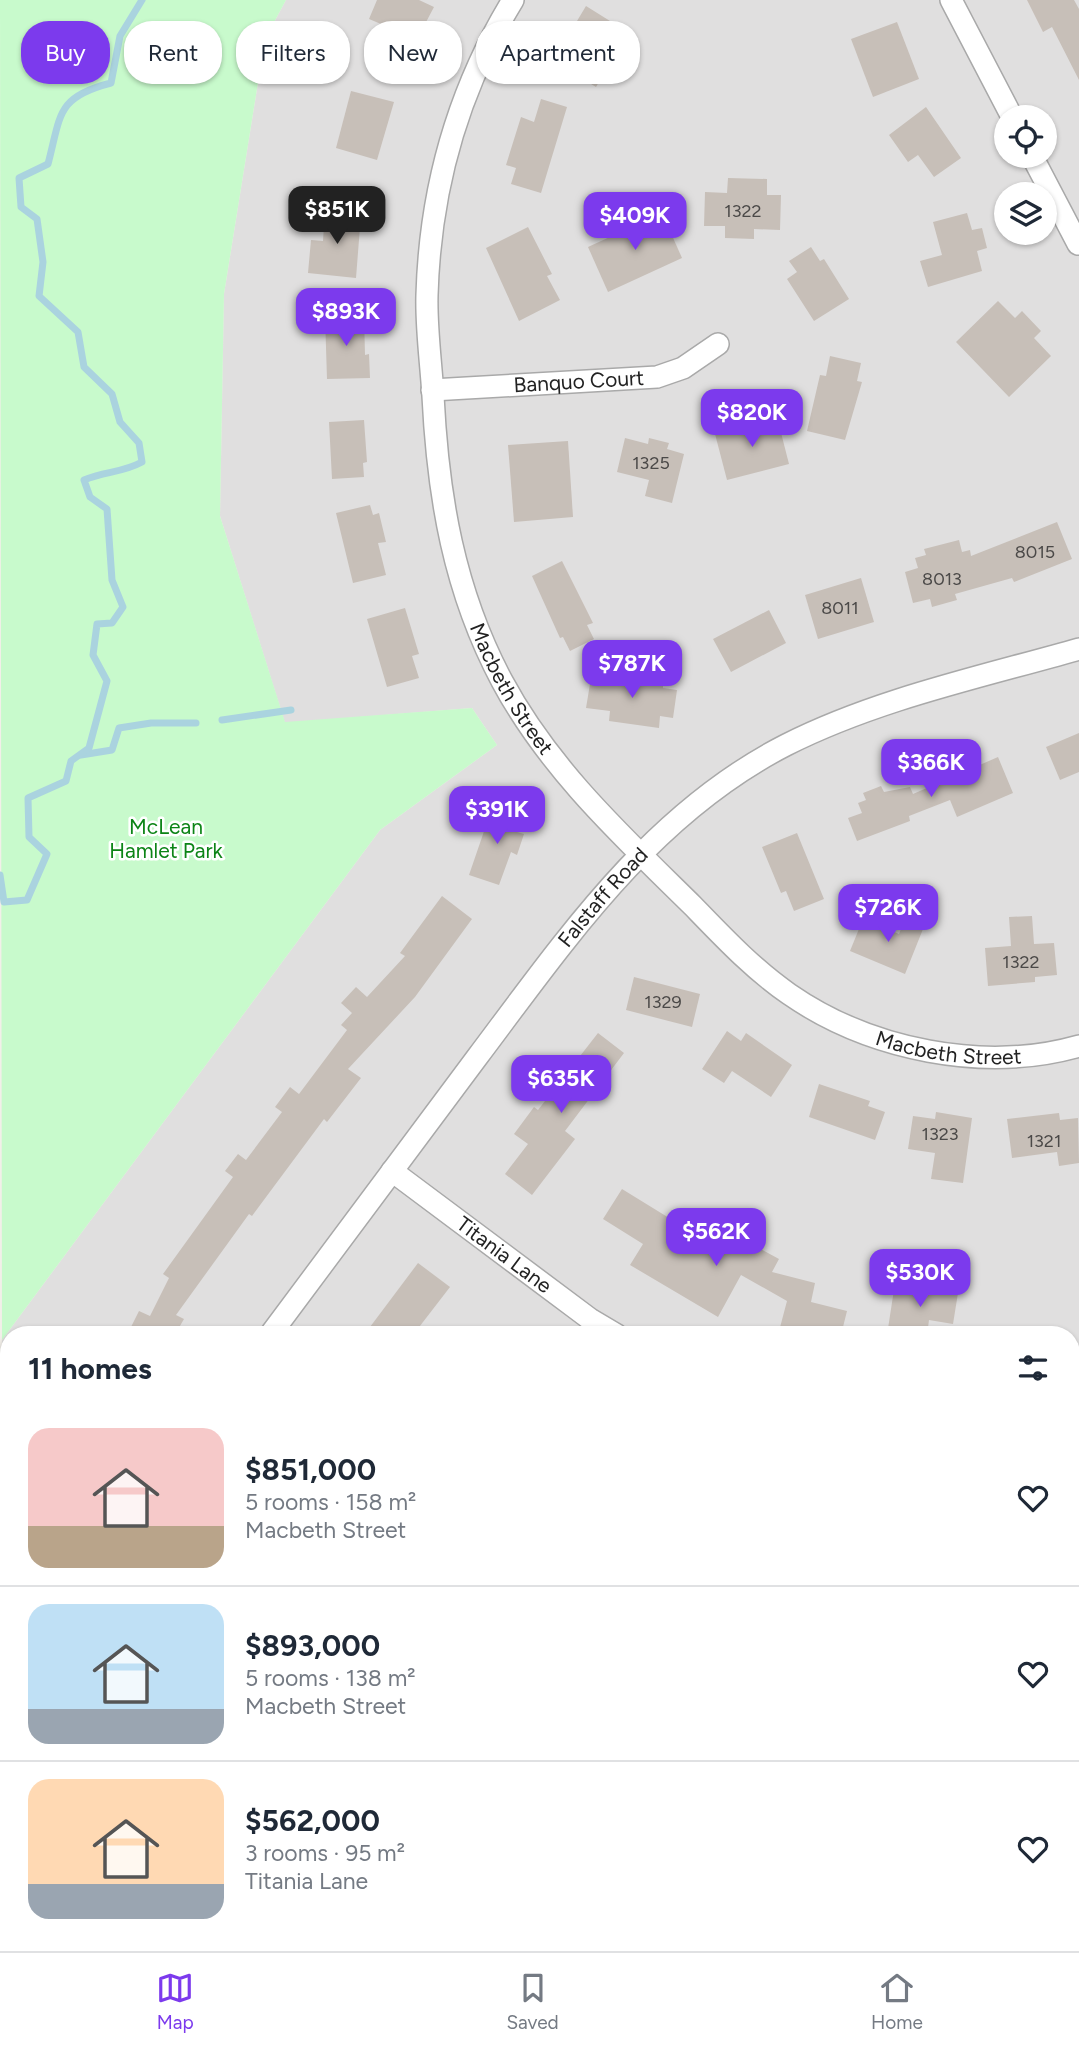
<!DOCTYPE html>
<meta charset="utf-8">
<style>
:root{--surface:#fff;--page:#f6f6f7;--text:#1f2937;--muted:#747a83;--line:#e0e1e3;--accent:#7c3aed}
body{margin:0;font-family:Figtree,sans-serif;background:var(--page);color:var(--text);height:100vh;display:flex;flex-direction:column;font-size:26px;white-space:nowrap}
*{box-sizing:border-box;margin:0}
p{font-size:23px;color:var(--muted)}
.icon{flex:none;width:38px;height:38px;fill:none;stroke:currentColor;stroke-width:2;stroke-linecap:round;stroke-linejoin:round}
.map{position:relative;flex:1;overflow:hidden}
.sheet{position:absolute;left:0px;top:1326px;width:1080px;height:625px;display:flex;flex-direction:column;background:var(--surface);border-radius:28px 28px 0 0;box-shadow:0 2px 5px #0004}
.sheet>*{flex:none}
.hud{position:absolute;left:21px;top:21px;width:700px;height:63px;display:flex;gap:14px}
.buttons{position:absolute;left:994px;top:105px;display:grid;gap:14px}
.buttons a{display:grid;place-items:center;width:63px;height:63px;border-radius:50%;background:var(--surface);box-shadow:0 2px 5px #0004;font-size:35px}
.price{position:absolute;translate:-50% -60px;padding:0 16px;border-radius:14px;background:var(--accent);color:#fff;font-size:23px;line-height:46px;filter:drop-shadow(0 2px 4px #0008)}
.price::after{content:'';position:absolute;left:50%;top:42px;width:21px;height:16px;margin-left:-10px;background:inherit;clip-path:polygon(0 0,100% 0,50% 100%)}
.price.selected{background:#222;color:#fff}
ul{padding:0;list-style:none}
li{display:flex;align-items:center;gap:21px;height:175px;padding:0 28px}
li+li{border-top:2px solid var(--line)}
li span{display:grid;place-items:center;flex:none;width:196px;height:140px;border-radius:21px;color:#555}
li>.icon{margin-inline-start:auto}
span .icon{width:84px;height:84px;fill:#fffc;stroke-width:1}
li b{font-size:30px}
h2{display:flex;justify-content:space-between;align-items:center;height:84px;padding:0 28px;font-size:30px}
.pill{padding:0 24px;border-radius:28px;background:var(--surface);box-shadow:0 2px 5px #0004;font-size:24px;line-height:63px}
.pill.selected{background:var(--accent);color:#fff}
.dock{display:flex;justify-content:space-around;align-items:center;height:98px;border-top:2px solid var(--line);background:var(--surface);font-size:19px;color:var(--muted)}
.dock a{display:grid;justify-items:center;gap:4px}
.dock .selected{color:var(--accent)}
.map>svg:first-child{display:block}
.residential{fill:#e0dfdf;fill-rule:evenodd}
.park{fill:#c8facc}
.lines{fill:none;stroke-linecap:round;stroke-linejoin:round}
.stream{stroke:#aad3df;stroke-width:7}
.building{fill:#c7bfb8}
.street-casing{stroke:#a9a9a9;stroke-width:24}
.street{stroke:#fff;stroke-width:21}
.labels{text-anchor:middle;stroke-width:5;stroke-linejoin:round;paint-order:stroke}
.number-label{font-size:18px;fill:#4b4948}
.street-label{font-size:21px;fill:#222;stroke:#fff}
.park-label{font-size:21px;fill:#0c8416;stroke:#fff}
</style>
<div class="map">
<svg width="1079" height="1951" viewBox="0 0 1079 1951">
<rect width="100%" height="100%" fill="#f2efe9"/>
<path class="residential" d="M286,0H1079V1951H0L2,1340L380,830L497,745L472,708L285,723L220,516L224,294L265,39ZM1006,117H1045V156H1006ZM1006,194H1045V233H1006ZM9,1335H1071V1942H9Z"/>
<path class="park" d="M0,0H286L265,39L224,294L220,516L285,722L472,708L497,745L380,830L2,1340Z"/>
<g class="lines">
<g class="stream">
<path d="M222,720L291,710"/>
<path d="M81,755L112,750L119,728L151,723H196"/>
<path d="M0,875L4,902L27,900L47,854L29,837L28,798L66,781L71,761L89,748L107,681L93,655L97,624L112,623L123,607L112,580L107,509L90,497L84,480C105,471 122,473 142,462L139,443L120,422L112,394L84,367L78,332L39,296L43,262L37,219L21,207L19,178L48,164C61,115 56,97 111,83L120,36L142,0"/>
</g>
</g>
<g class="building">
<path d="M377,0H419L434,7L405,62L371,46L381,24L369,19Z"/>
<path d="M1027,0H1074L1079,9V80L1052,27L1043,32Z"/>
<path d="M586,6L618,26L610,40L620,47L596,87L553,61Z"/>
<path d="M897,22L919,79L873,97L851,39Z"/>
<path d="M351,91L394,102L377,160L336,148Z"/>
<path d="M541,99L567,107L541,193L511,184L516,168L506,165L521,117L534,122Z"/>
<path d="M926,107L961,158L934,177L918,155L908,162L889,135Z"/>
<path d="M728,178L767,179V195H781L780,230L754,229V239L725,238V226H704L705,192L727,193Z"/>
<path d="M325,210L361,214L356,278L308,273L311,240L323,241Z"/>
<path d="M662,213L682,258L608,292L588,247Z"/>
<path d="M967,213L972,230L982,228L987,248L977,251L982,271L928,287L920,261L942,255L933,222Z"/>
<path d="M528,227L552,274L547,276L560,300L519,321L486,248Z"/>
<path d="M811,247L820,261L824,259L849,299L814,321L787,279L797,272L789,261Z"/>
<path d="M998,301L1015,318L1022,311L1041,331L1034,338L1051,356L1009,397L956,342Z"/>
<path d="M364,315L365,355L369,354L370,378L327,379L325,316Z"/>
<path d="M830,356L861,363L857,381L862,382L845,440L807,431L820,375L826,376Z"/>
<path d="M777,417L789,464L727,480L715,434Z"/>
<path d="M364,420L367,462L363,463L364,477L332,479L329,422Z"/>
<path d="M625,438L648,444L649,438L669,443L667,449L684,454L672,503L645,496L649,480L617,472Z"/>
<path d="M568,441L573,517L514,522L508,445Z"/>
<path d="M370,505L373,515L379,513L386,542L378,543L386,575L353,583L336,513Z"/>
<path d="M1057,522L1072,559L1014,582L1012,578L955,594L957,600L932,607L930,599L913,603L905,572L918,568L915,558L926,555L924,549L959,540L962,552L970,550L971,556Z"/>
<path d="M562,561L593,623L587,625L594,639L570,651L563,637L560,638L532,576Z"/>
<path d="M861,578L874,622L818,639L805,595Z"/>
<path d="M405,608L419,654L412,656L419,678L387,687L367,619Z"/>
<path d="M769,610L786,643L731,672L713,639Z"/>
<path d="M611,674L663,682V688L677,690L673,718L660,716L659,728L609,721L610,711L586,708L591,678L611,681Z"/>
<path d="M1079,733V772L1060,780L1046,747Z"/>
<path d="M998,757L1013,793L957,817L950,800L909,816L910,821L857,841L848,818L862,813L858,803L866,800L863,793L881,786L884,792L910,787L913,794Z"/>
<path d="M492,808L522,818L517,832L524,834L517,855L511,852L499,885L469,875Z"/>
<path d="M797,833L824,899L794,911L786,891L781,893L762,847Z"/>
<path d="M442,896L472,919L415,997L348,1069L361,1078L327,1122L324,1119L252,1216L249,1214L176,1315L184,1319L177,1331L185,1335H127L139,1311L150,1316L169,1278L163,1274L233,1177L225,1171L238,1154L246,1160L282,1112L275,1107L290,1087L299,1094L347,1030L341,1025L352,1013L341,1003L356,987L367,997L405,956L400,953Z"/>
<path d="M1032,916L1034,944L1054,943L1057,975L1035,977V982L988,986L985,948L1011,946L1009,917Z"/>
<path d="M906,917L925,924L905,974L850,951L863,919L899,934Z"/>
<path d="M634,977L700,994L692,1027L626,1010Z"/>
<path d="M727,1031L741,1041L746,1033L792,1065L771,1097L732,1071L724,1083L702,1069Z"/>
<path d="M598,1033L624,1053L565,1131L575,1139L532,1195L505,1174L528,1144L514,1134L534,1107L538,1110Z"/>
<path d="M819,1084L870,1101L868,1106L885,1112L875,1140L809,1117Z"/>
<path d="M936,1112L972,1118L963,1183L931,1179L935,1153L908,1149L913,1116L935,1119Z"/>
<path d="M1059,1113L1060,1120L1078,1118L1079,1163L1059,1166L1057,1152L1012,1158L1007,1119Z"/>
<path d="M622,1189L713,1245L722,1228L779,1259L772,1272L815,1283L811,1302L847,1311L841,1335H778L787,1301L741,1275L718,1317L630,1265L643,1244L603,1219Z"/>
<path d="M418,1263L450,1287L413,1335H364Z"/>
<path d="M895,1283L958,1293L953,1324L929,1320L927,1335H887Z"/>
</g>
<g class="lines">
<defs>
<g id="street">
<path id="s1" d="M513,0C458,90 430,189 427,295C426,328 431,362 433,396C438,497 454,591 502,681C549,769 623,837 693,906C723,937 753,969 789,994C870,1050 984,1073 1079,1046"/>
<path d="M951,0L1012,117"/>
<path d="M1032,156L1078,244"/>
<path id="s2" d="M432,390L657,377L683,368L718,344"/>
<path id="s3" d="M392,1171L590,1319L617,1335"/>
<path id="s4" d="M270,1335C339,1242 408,1149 478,1056C566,939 651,814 786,745C877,699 981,677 1079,649"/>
<path d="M1071,1425L1079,1424"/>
<path d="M1071,1821L1079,1822"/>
<path d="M217,1942L220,1951"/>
<path d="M858,1942V1951"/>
</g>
</defs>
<use href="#street" class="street-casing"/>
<use href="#street" class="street"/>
</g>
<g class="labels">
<g class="number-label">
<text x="743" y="217">1322</text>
<text x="651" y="469">1325</text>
<text x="1035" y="558">8015</text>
<text x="942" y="585">8013</text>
<text x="840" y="614">8011</text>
<text x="1021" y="968">1322</text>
<text x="663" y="1008">1329</text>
<text x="940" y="1140">1323</text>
<text x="1044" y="1147">1321</text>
</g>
<g class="street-label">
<text dy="7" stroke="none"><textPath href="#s2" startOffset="147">Banquo Court</textPath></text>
<text dy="7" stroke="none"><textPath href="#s1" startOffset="719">Macbeth Street</textPath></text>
<text dy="7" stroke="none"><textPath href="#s4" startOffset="550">Falstaff Road</textPath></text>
<text dy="7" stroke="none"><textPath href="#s1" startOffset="1306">Macbeth Street</textPath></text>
<text dy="7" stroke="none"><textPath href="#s3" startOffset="140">Titania Lane</textPath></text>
</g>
<g class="park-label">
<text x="166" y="834">McLean<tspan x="166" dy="24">Hamlet Park</tspan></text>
</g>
</g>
</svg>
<div class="buttons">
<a><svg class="icon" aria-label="locate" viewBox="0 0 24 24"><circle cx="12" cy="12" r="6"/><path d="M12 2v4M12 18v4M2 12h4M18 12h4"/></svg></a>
<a><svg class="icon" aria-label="layers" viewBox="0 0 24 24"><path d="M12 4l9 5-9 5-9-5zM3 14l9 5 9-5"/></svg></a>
</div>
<b class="price selected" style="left:337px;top:246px">$851K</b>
<b class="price" style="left:635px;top:252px">$409K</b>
<b class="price" style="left:346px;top:348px">$893K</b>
<b class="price" style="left:752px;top:449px">$820K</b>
<b class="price" style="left:632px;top:700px">$787K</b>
<b class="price" style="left:931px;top:799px">$366K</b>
<b class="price" style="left:497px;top:846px">$391K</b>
<b class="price" style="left:888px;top:944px">$726K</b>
<b class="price" style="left:561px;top:1115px">$635K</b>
<b class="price" style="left:716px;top:1268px">$562K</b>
<b class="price" style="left:920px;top:1309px">$530K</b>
<div class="hud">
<a class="pill selected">Buy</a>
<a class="pill">Rent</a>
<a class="pill">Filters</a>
<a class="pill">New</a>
<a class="pill">Apartment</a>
</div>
<section class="sheet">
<h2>11 homes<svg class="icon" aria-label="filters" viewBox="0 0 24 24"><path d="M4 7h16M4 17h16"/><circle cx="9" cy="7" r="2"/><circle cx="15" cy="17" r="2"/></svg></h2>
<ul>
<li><span style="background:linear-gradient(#f6c9c9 70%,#b9a48a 0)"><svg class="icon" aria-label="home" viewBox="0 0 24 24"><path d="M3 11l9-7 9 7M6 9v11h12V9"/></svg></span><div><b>$851,000</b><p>5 rooms · 158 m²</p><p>Macbeth Street</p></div><svg class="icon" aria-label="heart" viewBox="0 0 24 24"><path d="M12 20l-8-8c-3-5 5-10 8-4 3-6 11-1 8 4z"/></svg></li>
<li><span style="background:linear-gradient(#bfe0f5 75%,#9aa5b1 0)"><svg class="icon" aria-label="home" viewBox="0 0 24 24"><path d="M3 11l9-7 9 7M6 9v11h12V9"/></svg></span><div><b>$893,000</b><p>5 rooms · 138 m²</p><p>Macbeth Street</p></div><svg class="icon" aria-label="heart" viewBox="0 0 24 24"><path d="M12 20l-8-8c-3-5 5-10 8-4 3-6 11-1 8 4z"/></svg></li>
<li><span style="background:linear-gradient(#ffd9b3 75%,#9aa5b1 0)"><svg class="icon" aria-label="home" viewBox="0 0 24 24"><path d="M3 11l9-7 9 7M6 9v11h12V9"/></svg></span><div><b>$562,000</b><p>3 rooms · 95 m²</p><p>Titania Lane</p></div><svg class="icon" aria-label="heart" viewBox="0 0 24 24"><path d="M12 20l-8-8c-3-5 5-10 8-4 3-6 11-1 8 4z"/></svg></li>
</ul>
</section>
</div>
<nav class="dock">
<a class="selected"><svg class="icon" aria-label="map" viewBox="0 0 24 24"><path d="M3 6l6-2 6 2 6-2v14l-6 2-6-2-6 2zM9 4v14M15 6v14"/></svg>Map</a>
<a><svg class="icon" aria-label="saved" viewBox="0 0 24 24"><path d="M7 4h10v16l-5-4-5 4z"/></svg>Saved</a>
<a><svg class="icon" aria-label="home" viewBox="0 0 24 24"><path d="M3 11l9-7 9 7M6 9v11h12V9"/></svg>Home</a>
</nav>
